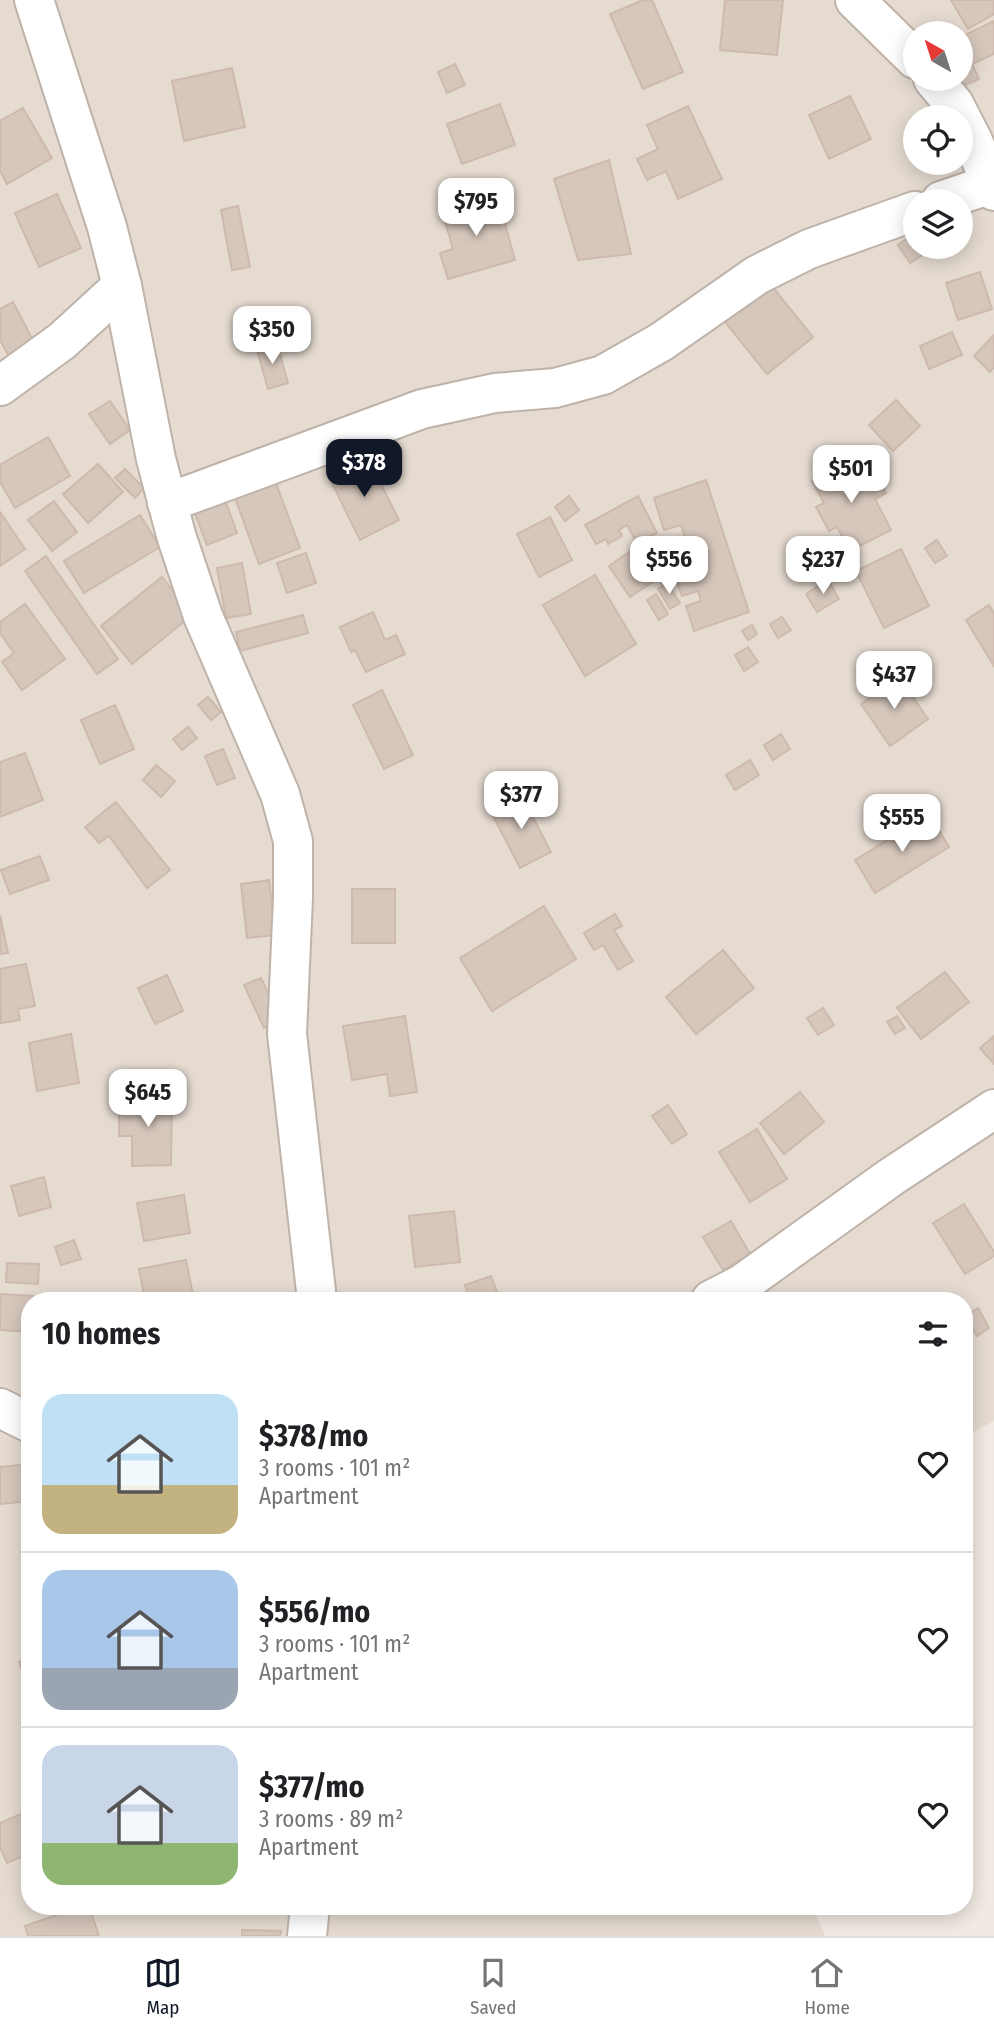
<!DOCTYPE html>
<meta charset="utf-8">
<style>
:root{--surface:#fff;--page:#f2f2f2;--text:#202124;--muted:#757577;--line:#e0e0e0;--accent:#111827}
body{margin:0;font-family:"Fira Sans Condensed",sans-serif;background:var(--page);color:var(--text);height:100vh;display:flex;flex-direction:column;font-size:26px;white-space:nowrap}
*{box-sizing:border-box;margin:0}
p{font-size:23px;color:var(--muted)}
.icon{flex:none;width:38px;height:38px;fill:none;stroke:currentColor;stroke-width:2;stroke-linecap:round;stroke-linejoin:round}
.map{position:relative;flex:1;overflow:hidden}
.side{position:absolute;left:21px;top:1292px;width:952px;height:623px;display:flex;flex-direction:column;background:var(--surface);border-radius:28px;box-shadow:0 4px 18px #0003}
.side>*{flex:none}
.needle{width:46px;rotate:321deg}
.tools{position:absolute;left:903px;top:21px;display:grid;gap:14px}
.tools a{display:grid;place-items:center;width:70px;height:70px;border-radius:50%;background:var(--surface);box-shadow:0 4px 18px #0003;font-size:35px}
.price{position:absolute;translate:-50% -60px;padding:0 16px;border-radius:14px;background:#fff;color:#222;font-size:23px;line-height:46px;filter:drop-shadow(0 2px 4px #0008)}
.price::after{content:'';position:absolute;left:50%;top:42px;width:21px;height:16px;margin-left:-10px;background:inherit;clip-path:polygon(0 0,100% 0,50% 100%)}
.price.active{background:var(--accent);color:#fff}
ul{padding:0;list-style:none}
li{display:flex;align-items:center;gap:21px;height:175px;padding:0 21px}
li+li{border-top:2px solid var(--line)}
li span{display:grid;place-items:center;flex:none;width:196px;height:140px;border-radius:21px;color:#555}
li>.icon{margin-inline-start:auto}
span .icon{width:84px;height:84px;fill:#fffc;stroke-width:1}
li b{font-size:30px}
h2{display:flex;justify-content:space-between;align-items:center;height:84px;padding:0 21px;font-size:30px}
.menu{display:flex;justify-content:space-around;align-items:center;height:98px;border-top:2px solid var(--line);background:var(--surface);font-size:19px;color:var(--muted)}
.menu a{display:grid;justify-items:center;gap:4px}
.menu .active{color:var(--accent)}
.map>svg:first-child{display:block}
.residential{fill:#e5dbd1;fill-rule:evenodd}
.building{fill:#d6c7bc;stroke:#cdbaac;stroke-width:2}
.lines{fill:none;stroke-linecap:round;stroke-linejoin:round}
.minor-casing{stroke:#bfb3a9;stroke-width:42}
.minor{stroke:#fff;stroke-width:38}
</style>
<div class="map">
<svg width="994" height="1936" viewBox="0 0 994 1936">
<rect width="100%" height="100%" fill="#f1eae3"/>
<path class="residential" d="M0,0H994V1421L964,1437V1300H30V1906H812L825,1936H0ZM915,33H961V79H915ZM915,117H961V163H915ZM915,201H961V247H915Z"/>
<g class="building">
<path d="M643,0H652L683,72L643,89L610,14Z"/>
<path d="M725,0H783L777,55L720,50Z"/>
<path d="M951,0H994V14L968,29Z"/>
<path d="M994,21V54L972,64L979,79L949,92L942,79H961V37Z"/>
<path d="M455,64L465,85L447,93L438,72Z"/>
<path d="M232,68L245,127L184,141L172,81Z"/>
<path d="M850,96L871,139L829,159L809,115Z"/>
<path d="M500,104L515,145L462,164L447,124Z"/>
<path d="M688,106L722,179L678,199L666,171L647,180L637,159L658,149L647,125Z"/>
<path d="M23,108L52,158L7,184L0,171V121Z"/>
<path d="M609,160L631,254L578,260L554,179Z"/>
<path d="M57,194L81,248L39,267L15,213Z"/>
<path d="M497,195L515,260L448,279L440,253L453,249L442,211Z"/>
<path d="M238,206L250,267L232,270L221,210Z"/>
<path d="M915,233V247H926L929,251L910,263L898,245Z"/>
<path d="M980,272L992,309L958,320L946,283Z"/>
<path d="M771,285L813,337L767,374L725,322Z"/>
<path d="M13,302L38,350L13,364L0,340V309Z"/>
<path d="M952,332L962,355L929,369L920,346Z"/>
<path d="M994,335V367L990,372L974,356Z"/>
<path d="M277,344L288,383L268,389L257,350Z"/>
<path d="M896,400L920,426L893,451L869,425Z"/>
<path d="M110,401L130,430L110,444L89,414Z"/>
<path d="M48,437L70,476L15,508L0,482V465Z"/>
<path d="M368,458L399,520L360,540L329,477Z"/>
<path d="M854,459L868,485L879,479L886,493L875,499L891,530L850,551L837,527L829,531L816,507L824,503L812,481Z"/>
<path d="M98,464L123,492L88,523L63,494Z"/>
<path d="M125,469L144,488L135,498L115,478Z"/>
<path d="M706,480L749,612L694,631L686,606L701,601L698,591L682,596L677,581L696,574L691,558L676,564L671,550L687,544L681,525L664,530L654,498Z"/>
<path d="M276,483L300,548L259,564L235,498Z"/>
<path d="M569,496L579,510L565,521L555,507Z"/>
<path d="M638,496L657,533L637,543L627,525L619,530L622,536L608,544L606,539L596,544L585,525Z"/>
<path d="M225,500L237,533L207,545L194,511Z"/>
<path d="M54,501L77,532L52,551L28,520Z"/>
<path d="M0,512L25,549L0,566Z"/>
<path d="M140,515L160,547L84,593L64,561Z"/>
<path d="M550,517L572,560L539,577L517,534Z"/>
<path d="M937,540L947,556L935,563L925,548Z"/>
<path d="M635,548L657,579L630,597L609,566Z"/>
<path d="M901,549L929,606L884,628L856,571Z"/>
<path d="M306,553L316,583L287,593L277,563Z"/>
<path d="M46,556L118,659L97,674L25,571Z"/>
<path d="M242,563L251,614L226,618L217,568Z"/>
<path d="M595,575L636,644L585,676L543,605Z"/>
<path d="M162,577L192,615L132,664L101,626Z"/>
<path d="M828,580L839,599L817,612L806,594Z"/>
<path d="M667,583L680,603L670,609L658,589Z"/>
<path d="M656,594L668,614L659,620L647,600Z"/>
<path d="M25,604L65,659L22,690L2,662L14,653L0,633V622Z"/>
<path d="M989,605L994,613V666L966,620Z"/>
<path d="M373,612L385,640L396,635L405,654L366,672L355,650L351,652L340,627Z"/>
<path d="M303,615L308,633L240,651L236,632Z"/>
<path d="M782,617L791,630L778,638L770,624Z"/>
<path d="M752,625L757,634L748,640L742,631Z"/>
<path d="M748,647L758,662L744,671L735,655Z"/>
<path d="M899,677L928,719L890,746L861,704Z"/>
<path d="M382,690L413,755L384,769L353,705Z"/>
<path d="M208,697L221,712L211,720L198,705Z"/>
<path d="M115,705L134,749L100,764L81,720Z"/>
<path d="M188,727L197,738L182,750L173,739Z"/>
<path d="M781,734L790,749L773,760L764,745Z"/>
<path d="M223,749L235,778L217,785L205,756Z"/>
<path d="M25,753L43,800L0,817V762Z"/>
<path d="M750,760L759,775L735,790L726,775Z"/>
<path d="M156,765L175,781L161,797L143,780Z"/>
<path d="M521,794L551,852L520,868L490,810Z"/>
<path d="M116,802L170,870L147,888L109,836L99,843L85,827Z"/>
<path d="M929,814L949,847L875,893L855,860Z"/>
<path d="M40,856L49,880L10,894L1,870Z"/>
<path d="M269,880L276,935L247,938L241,884Z"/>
<rect x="352" y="889" width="43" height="54"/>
<path d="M544,906L576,959L492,1011L460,958Z"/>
<path d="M615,914L622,926L614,930L633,961L618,970L603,945L594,950L584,933Z"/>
<path d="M0,915L8,953L0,954Z"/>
<path d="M723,950L754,988L696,1034L666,997Z"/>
<path d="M26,964L35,1006L18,1009L20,1020L1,1023L0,969Z"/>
<path d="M945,972L969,1002L921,1039L897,1008Z"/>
<path d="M167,975L183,1011L155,1024L138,988Z"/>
<path d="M261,978L281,1020L264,1028L244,985Z"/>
<path d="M823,1008L834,1025L818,1035L807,1018Z"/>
<path d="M405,1016L417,1092L390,1096L387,1074L352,1080L343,1026Z"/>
<path d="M897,1016L905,1028L895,1034L887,1022Z"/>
<path d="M71,1034L79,1083L37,1091L29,1043Z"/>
<path d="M994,1036V1064L980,1048Z"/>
<path d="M800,1092L824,1122L784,1154L760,1123Z"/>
<path d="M119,1097H172L171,1165L132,1166V1136H119Z"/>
<path d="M668,1105L687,1134L672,1144L652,1116Z"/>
<path d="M757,1129L787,1179L750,1202L719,1152Z"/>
<path d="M44,1177L51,1207L19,1216L11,1186Z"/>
<path d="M184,1195L190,1233L144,1241L137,1203Z"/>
<path d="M964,1204L994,1252V1256L965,1274L933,1223Z"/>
<path d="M454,1211L460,1262L415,1267L409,1216Z"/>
<path d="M731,1221L750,1254L723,1270L703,1237Z"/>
<path d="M74,1240L81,1259L61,1265L55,1247Z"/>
<path d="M186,1260L194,1300H145L139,1269Z"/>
<path d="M7,1263L39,1264L38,1284L6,1282Z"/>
<path d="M491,1276L500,1300H470L465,1285Z"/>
<path d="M0,1294L33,1296V1300H30V1332L0,1330Z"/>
<path d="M978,1308L989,1328L977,1336L965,1316Z"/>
<path d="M30,1464V1501L0,1504V1467Z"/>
<path d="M30,1659V1696L19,1662Z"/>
<path d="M30,1810V1853L7,1863L0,1847V1823Z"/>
<path d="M83,1906H89L99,1936H28L25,1926Z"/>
<path d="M242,1930L281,1931L280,1936H242Z"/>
</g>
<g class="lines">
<defs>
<g id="minor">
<path d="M34,0L107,227L122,286L156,459L176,535L203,616L280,794L293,841V898L287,1034L317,1300"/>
<path d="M855,0L915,59"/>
<path d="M933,79L954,104L973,141L994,191"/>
<path d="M941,201L991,184"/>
<path d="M0,386L62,341L122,286"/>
<path d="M167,503L422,409L495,393L555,388L603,375L661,342L757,275L809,249L915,211"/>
<path d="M711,1300L742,1284L891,1177L994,1109"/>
<path d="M0,1408L30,1423"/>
<path d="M307,1936L310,1906"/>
</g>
</defs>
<use href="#minor" class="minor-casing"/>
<use href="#minor" class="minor"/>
</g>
</svg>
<div class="tools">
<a><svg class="needle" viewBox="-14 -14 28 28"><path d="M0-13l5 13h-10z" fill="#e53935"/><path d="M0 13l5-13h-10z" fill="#757577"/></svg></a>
<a><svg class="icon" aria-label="locate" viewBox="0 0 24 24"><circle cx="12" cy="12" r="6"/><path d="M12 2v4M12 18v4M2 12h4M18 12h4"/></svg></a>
<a><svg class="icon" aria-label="layers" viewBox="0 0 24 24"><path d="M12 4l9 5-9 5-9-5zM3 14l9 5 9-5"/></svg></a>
</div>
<b class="price" style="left:476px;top:238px">$795</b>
<b class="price" style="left:272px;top:366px">$350</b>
<b class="price active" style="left:364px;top:499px">$378</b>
<b class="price" style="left:851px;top:505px">$501</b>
<b class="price" style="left:669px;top:596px">$556</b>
<b class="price" style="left:823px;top:596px">$237</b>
<b class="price" style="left:894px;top:711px">$437</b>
<b class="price" style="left:521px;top:831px">$377</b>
<b class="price" style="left:902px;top:854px">$555</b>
<b class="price" style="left:148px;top:1129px">$645</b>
<section class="side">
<h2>10 homes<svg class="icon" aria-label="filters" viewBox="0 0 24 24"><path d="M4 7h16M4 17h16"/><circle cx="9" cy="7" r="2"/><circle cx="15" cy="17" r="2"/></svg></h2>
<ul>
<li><span style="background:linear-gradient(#bfe0f5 65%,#c2b280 0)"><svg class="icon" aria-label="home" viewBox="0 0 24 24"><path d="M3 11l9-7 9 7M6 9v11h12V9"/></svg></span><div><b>$378/mo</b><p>3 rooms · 101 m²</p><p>Apartment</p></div><svg class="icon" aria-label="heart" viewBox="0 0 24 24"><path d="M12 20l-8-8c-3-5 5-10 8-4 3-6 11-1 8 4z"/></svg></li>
<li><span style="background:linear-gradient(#a9c7e8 70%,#9aa5b1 0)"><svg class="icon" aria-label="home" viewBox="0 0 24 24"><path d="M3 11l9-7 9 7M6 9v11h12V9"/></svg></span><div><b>$556/mo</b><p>3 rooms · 101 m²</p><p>Apartment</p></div><svg class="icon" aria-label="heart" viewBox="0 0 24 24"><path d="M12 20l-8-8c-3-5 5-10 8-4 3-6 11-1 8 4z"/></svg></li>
<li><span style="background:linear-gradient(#c9d6e8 70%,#8fb573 0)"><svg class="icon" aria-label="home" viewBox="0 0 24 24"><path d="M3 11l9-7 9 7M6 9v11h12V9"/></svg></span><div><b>$377/mo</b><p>3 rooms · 89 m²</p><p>Apartment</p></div><svg class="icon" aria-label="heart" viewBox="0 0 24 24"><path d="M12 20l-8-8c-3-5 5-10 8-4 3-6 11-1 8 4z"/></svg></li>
</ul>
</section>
</div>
<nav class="menu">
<a class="active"><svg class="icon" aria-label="map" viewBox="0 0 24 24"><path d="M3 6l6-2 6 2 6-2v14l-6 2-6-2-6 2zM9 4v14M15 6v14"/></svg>Map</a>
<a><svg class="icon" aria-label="saved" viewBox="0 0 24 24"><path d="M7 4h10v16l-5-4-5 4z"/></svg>Saved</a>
<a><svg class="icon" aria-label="home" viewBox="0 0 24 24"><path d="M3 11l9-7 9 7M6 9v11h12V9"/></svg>Home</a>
</nav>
